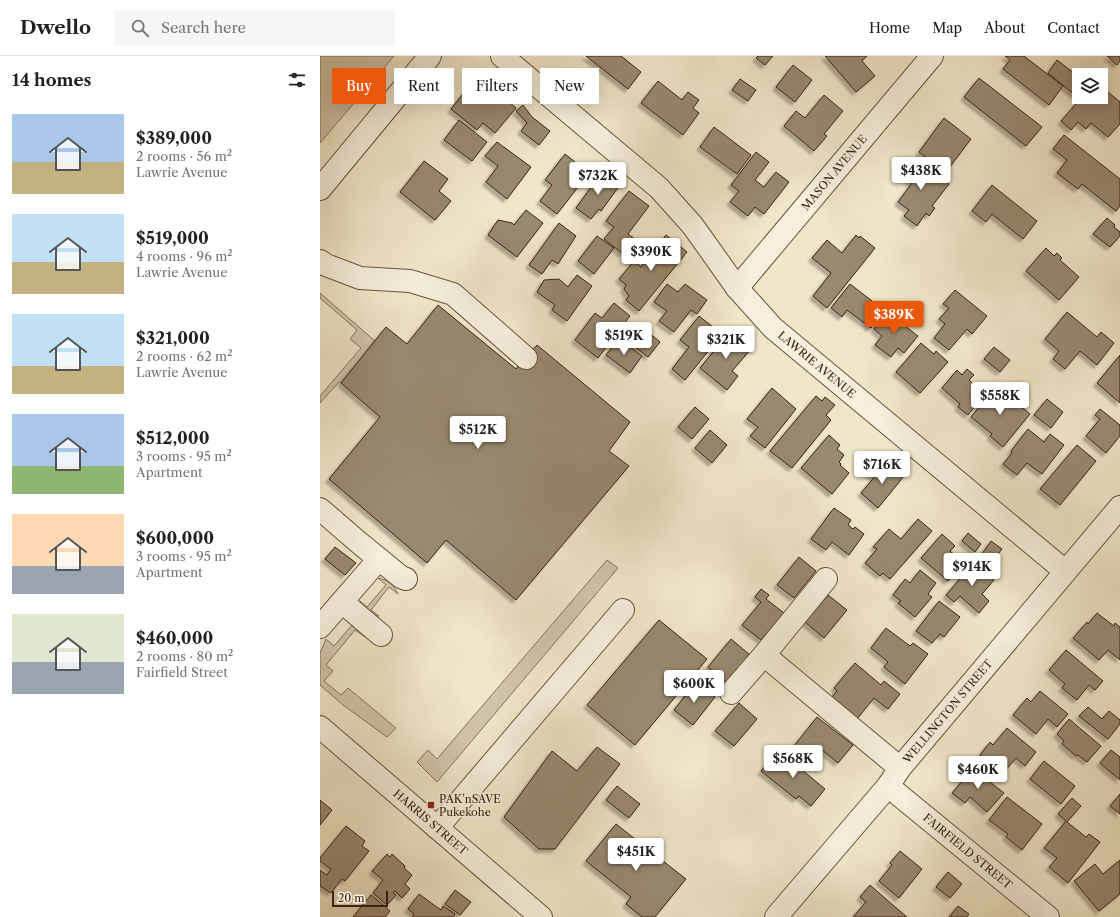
<!DOCTYPE html>
<meta charset="utf-8">
<style>
:root{--surface:#fff;--page:#f6f6f6;--text:#202124;--muted:#757577;--line:#e0e0e0;--accent:#ea580c}
body{margin:0;font-family:"Libre Caslon Text",serif;background:var(--page);color:var(--text);height:100vh;display:flex;flex-direction:column;font-size:15px;white-space:nowrap}
*{box-sizing:border-box;margin:0}
p{font-size:13px;color:var(--muted)}
.icon{flex:none;width:22px;height:22px;fill:none;stroke:currentColor;stroke-width:2;stroke-linecap:round;stroke-linejoin:round}
.map{position:relative;flex:1;overflow:hidden}
.drawer{display:flex;flex-direction:column;background:var(--surface);width:320px}
.drawer>*{flex:none}
.hud{position:absolute;left:12px;top:12px;width:380px;height:36px;display:flex;gap:8px}
.tools{position:absolute;left:752px;top:12px;display:grid;gap:8px}
.tools a{display:grid;place-items:center;width:36px;height:36px;border-radius:0px;background:var(--surface);box-shadow:0 4px 16px #0002;font-size:20px}
.scale{position:absolute;left:12px;bottom:10px;width:56px;box-sizing:border-box;padding-left:4px;border:2px solid #3b2411;border-top:0;font-size:11px;line-height:14px;white-space:nowrap;color:#3b2411;-webkit-text-stroke:3px #f5efdb;paint-order:stroke}
.price{position:absolute;translate:-50% -34px;padding:0 9px;border-radius:4px;background:#fff;color:#222;font-size:13px;line-height:26px;filter:drop-shadow(0 1px 2px #0008)}
.price::after{content:'';position:absolute;left:50%;top:24px;width:12px;height:9px;margin-left:-6px;background:inherit;clip-path:polygon(0 0,100% 0,50% 100%)}
.price.on{background:var(--accent);color:#fff}
ul{padding:0;list-style:none}
li{display:flex;align-items:center;gap:12px;height:100px;padding:0 12px}
li span{display:grid;place-items:center;flex:none;width:112px;height:80px;border-radius:0px;color:#555}
li>.icon{margin-inline-start:auto}
span .icon{width:48px;height:48px;fill:#fffc;stroke-width:1}
li b{font-size:17px}
h2{display:flex;justify-content:space-between;align-items:center;height:48px;padding:0 12px;font-size:17px}
.pill{padding:0 14px;border-radius:0px;background:var(--surface);box-shadow:0 4px 16px #0002;font-size:14px;line-height:36px}
.pill.on{background:var(--accent);color:#fff}
header{display:flex;align-items:center;gap:24px;box-sizing:border-box;height:56px;padding:0 20px;background:var(--surface);border-bottom:1px solid var(--line)}
header strong{font-size:19px}
nav{display:flex;gap:22px;margin-inline-start:auto;font-size:14px}
.search{width:280px;height:36px;background:var(--page);display:flex;align-items:center;gap:10px;box-sizing:border-box;padding:0 14px;border-radius:0px;color:var(--muted);font-size:15px}
main{display:flex;flex:1;min-height:0}
.map>svg:first-child{display:block}
.green{fill:#d1c5a9;stroke:#86745d}
.building{fill:#998970;stroke:#3b2411;filter:url(#shadow)}
.lines{fill:none;stroke-linecap:round;stroke-linejoin:round}
.minor-casing{stroke:#68543f;stroke-width:24}
.minor{stroke:#f5efdb;stroke-width:22}
.poi-dot{fill:#8f2418;stroke:#f5efdb;stroke-width:1.5}
.labels{text-anchor:middle;stroke-width:3;stroke-linejoin:round;paint-order:stroke}
.street-label{font-size:11px;fill:#3b2411;stroke:#f5efdb}
.poi-label{font-size:11px;fill:#3b2411;stroke:#f5efdb;text-anchor:start}
</style>
<header>
<strong>Dwello</strong>
<div class="search"><svg class="icon" aria-label="search" viewBox="0 0 24 24"><circle cx="10" cy="10" r="6"/><path d="M15 15l6 6"/></svg>Search here</div>
<nav><a>Home</a><a>Map</a><a>About</a><a>Contact</a></nav>
</header>
<main>
<section class="drawer">
<h2>14 homes<svg class="icon" aria-label="filters" viewBox="0 0 24 24"><path d="M4 7h16M4 17h16"/><circle cx="9" cy="7" r="2"/><circle cx="15" cy="17" r="2"/></svg></h2>
<ul>
<li><span style="background:linear-gradient(#a9c7e8 60%,#c2b280 0)"><svg class="icon" aria-label="home" viewBox="0 0 24 24"><path d="M3 11l9-7 9 7M6 9v11h12V9"/></svg></span><div><b>$389,000</b><p>2 rooms · 56 m²</p><p>Lawrie Avenue</p></div></li>
<li><span style="background:linear-gradient(#bfe0f5 60%,#c2b280 0)"><svg class="icon" aria-label="home" viewBox="0 0 24 24"><path d="M3 11l9-7 9 7M6 9v11h12V9"/></svg></span><div><b>$519,000</b><p>4 rooms · 96 m²</p><p>Lawrie Avenue</p></div></li>
<li><span style="background:linear-gradient(#bfe0f5 65%,#c2b280 0)"><svg class="icon" aria-label="home" viewBox="0 0 24 24"><path d="M3 11l9-7 9 7M6 9v11h12V9"/></svg></span><div><b>$321,000</b><p>2 rooms · 62 m²</p><p>Lawrie Avenue</p></div></li>
<li><span style="background:linear-gradient(#a9c7e8 65%,#8fb573 0)"><svg class="icon" aria-label="home" viewBox="0 0 24 24"><path d="M3 11l9-7 9 7M6 9v11h12V9"/></svg></span><div><b>$512,000</b><p>3 rooms · 95 m²</p><p>Apartment</p></div></li>
<li><span style="background:linear-gradient(#ffd9b3 65%,#9aa5b1 0)"><svg class="icon" aria-label="home" viewBox="0 0 24 24"><path d="M3 11l9-7 9 7M6 9v11h12V9"/></svg></span><div><b>$600,000</b><p>3 rooms · 95 m²</p><p>Apartment</p></div></li>
<li><span style="background:linear-gradient(#dfe7d0 60%,#9aa5b1 0)"><svg class="icon" aria-label="home" viewBox="0 0 24 24"><path d="M3 11l9-7 9 7M6 9v11h12V9"/></svg></span><div><b>$460,000</b><p>2 rooms · 80 m²</p><p>Fairfield Street</p></div></li>
</ul>
</section>
<div class="map">
<svg width="800" height="861" viewBox="0 0 800 861">
<defs>
<filter id="shadow"><feDropShadow dx="-3.5" dy="3.5" stdDeviation="1" flood-color="#0004"/></filter>
</defs>
<rect width="100%" height="100%" fill="#f0e6c8"/>
<filter id="stains"><feTurbulence type="fractalNoise" baseFrequency=".005" numOctaves="4"/><feColorMatrix values="0 0 0 0 .2 0 0 0 0 .09 0 0 0 0 .02 0 0 0 .5 -.17"/></filter>
<radialGradient id="worn" r=".72"><stop offset=".6" stop-color="#630" stop-opacity="0"/><stop offset="1" stop-color="#630" stop-opacity=".3"/></radialGradient>
<g class="green">
<path d="M0,0H74L0,87Z"/>
<path d="M0,237L55,285L21,327L19,326L0,347V340L41,292L30,283L37,274L0,242Z"/>
<path d="M287,504L298,512L117,726L97,706L108,694L117,703Z"/>
<path d="M58,522C68,524 74,529 78,538L69,531L51,554L59,560H55L41,548L40,545L47,551L66,529Z"/>
<path d="M24,562L39,572L45,581L35,574L6,609L13,615L4,625L21,639L28,632L76,672L67,681L23,649L0,629V597L6,583L14,590L32,569Z"/>
</g>
<g class="building">
<path d="M266,0H301L321,16L308,33Z"/>
<path d="M438,0H453L445,9L436,2Z"/>
<path d="M505,0H547L542,5L555,20L536,36Z"/>
<path d="M685,0H704L743,30L729,49L683,13L690,4Z"/>
<path d="M787,0H800V5L797,9Z"/>
<path d="M737,4L759,21V34L755,39L728,17Z"/>
<path d="M473,9L492,24L475,46L456,31Z"/>
<path d="M158,19L196,52L175,77L163,67L157,74L131,53Z"/>
<path d="M659,22L722,71L706,90L644,41Z"/>
<path d="M420,23L436,34L428,45L412,34Z"/>
<path d="M338,25L362,44L368,36L379,44L373,52L379,57L363,79L321,47Z"/>
<path d="M782,31L800,46V68L788,81L771,67L766,73L758,66L751,74L741,65L762,41H781V33Z"/>
<path d="M504,39L523,55L504,78L507,80L494,95L464,70L476,55L485,62Z"/>
<path d="M203,49L212,61L230,75L219,89L201,75L207,67L196,55Z"/>
<path d="M624,62L651,83L626,116L599,96Z"/>
<path d="M139,64L167,86L152,105L124,84Z"/>
<path d="M394,71L431,99L417,118L380,91Z"/>
<path d="M744,79L800,123V150L796,155L762,128L758,133L737,117L747,104L733,93Z"/>
<path d="M177,86L211,111L187,143L166,126L178,110L165,100Z"/>
<path d="M436,96L449,106L435,124L444,131L456,116L469,126L444,158L435,151L428,160L410,146L419,135L411,129Z"/>
<path d="M245,98L269,117L237,158L220,145L232,129L225,124Z"/>
<path d="M595,101L629,128L612,150L615,152L609,160L606,157L597,170L584,160L589,154L578,146L592,127L582,118Z"/>
<path d="M104,105L128,123L119,135L131,145L115,164L80,136Z"/>
<path d="M282,116L300,129L281,155L279,153L271,163L256,152Z"/>
<path d="M672,129L717,165L703,183L672,158L666,166L652,155Z"/>
<path d="M309,135L329,150L308,178L315,183L303,198L284,183L294,171L286,165Z"/>
<path d="M206,154L223,167L197,201L168,179L178,164L192,167L194,169Z"/>
<path d="M787,162L795,169L794,171L800,176V180L790,191L773,178Z"/>
<path d="M239,167L256,180L238,208L232,204L222,218L209,209Z"/>
<path d="M346,179L367,196L319,255L306,244L309,240L304,233L306,229L299,223L314,205L321,211Z"/>
<path d="M536,179L539,182L540,180L555,192L507,252L493,240L511,217L492,202L507,184L522,197Z"/>
<path d="M277,180L294,192L274,218L258,205Z"/>
<path d="M726,192L734,200L737,197L742,202L740,204L759,221L739,244L706,215Z"/>
<path d="M257,219L272,230L247,265L232,254L235,249L217,236L224,224L239,223L248,231Z"/>
<path d="M347,228L358,236L365,228L387,244L377,258L371,254L354,276L339,265L347,255L334,246Z"/>
<path d="M530,228L565,255L551,272L527,254L522,261L511,252Z"/>
<path d="M635,234L667,260L652,278L647,273L629,294L614,282L625,268L619,263L629,252L623,248Z"/>
<path d="M294,247L310,260L278,302L255,284L275,257L282,262Z"/>
<path d="M118,249L196,313L217,289L310,366L289,395L309,410L196,544L126,484L107,507L9,423L60,361L21,327L66,271L87,288Z"/>
<path d="M567,256L598,280L584,297L578,292L571,301L555,289L562,280L554,273Z"/>
<path d="M747,256L777,281L781,276L794,287L777,309L760,295L745,313L733,303L739,295L725,283Z"/>
<path d="M379,260L402,278L365,324L352,313L369,291L360,284Z"/>
<path d="M327,275L340,286L328,301L315,291Z"/>
<path d="M410,275L431,293L412,315L418,320L407,334L380,312Z"/>
<path d="M299,283L322,300L310,317L286,299Z"/>
<path d="M601,287L614,298L616,295L628,306L600,337L576,316Z"/>
<path d="M674,291L690,304L680,316L664,303Z"/>
<path d="M800,299V347L777,327Z"/>
<path d="M647,313L654,319L649,324L665,338L648,359L638,351L640,348L622,332L637,314L642,319Z"/>
<path d="M676,330L710,358L683,391L670,380L672,378L651,361Z"/>
<path d="M452,332L476,353L445,392L430,380L438,371L427,363Z"/>
<path d="M496,340L502,345L505,341L515,349L506,359L511,364L472,412L450,395Z"/>
<path d="M727,343L743,356L731,372L714,359Z"/>
<path d="M375,351L389,363L372,383L358,371Z"/>
<path d="M780,353L800,369V380L786,397L766,380L780,363L775,359Z"/>
<path d="M708,373L724,386L730,378L744,389L722,418L707,407L697,419L683,408L692,397L691,395Z"/>
<path d="M390,374L407,389L392,407L375,392Z"/>
<path d="M509,379L520,389L517,393L524,399L519,406L521,408L520,409L529,417L512,438L481,412Z"/>
<path d="M757,389L776,405L740,449L720,433Z"/>
<path d="M555,398L565,406L553,421L543,413Z"/>
<path d="M567,406L584,420L558,452L541,437Z"/>
<path d="M514,452L531,464L528,469L533,473L535,471L544,478L529,499L512,486L506,494L491,483Z"/>
<path d="M598,463L612,475L570,523L563,517L560,520L545,507L557,493L553,491L569,473L581,483Z"/>
<path d="M648,477L661,488L655,496L642,485Z"/>
<path d="M622,478L635,490L630,495L645,507L628,525L601,502Z"/>
<path d="M671,485L682,493L669,510L659,502Z"/>
<path d="M15,491L36,507L25,519L5,503Z"/>
<path d="M479,501L496,515L474,542L457,529Z"/>
<path d="M656,504L666,513L663,515L674,524L662,538L669,545L659,557L640,540L634,546L626,539Z"/>
<path d="M600,514L616,527L608,538L612,541L595,561L578,547L581,545L573,539L585,523L590,527Z"/>
<path d="M441,533L449,539L446,543L464,557L441,584L422,569L441,546L435,541Z"/>
<path d="M508,539L527,554L504,582L485,566Z"/>
<path d="M619,545L640,561L624,581L620,578L612,587L596,575Z"/>
<path d="M777,557L794,570L795,567L800,571V604L788,594L779,604L753,582L767,566L768,568Z"/>
<path d="M339,564L387,603L315,689L267,649Z"/>
<path d="M566,572L590,590L593,587L608,598L585,628L564,611L568,606L551,592Z"/>
<path d="M411,583L430,599L407,627L388,611Z"/>
<path d="M746,594L783,625L775,634L769,629L757,644L742,632L745,628L729,614Z"/>
<path d="M535,607L561,629L564,625L580,638L568,653L554,642L537,663L511,642L517,635L514,632Z"/>
<path d="M376,626L395,641L373,669L354,654Z"/>
<path d="M720,635L748,658L737,671L728,663L716,678L693,659L707,642L711,646Z"/>
<path d="M419,647L437,663L414,690L395,675Z"/>
<path d="M768,651L782,663L789,655L800,664V668L788,683L759,660Z"/>
<path d="M497,661L533,689L518,707L501,693L488,710L470,695Z"/>
<path d="M749,663L781,690L767,706L758,699L756,700L742,688L744,685L737,678Z"/>
<path d="M687,672L716,696L705,710L696,702L683,717L660,699L670,686L673,689Z"/>
<path d="M277,691L300,708L235,793H219L184,761L232,695L257,715Z"/>
<path d="M458,694L505,733L491,750L479,740L476,743L441,715Z"/>
<path d="M791,694L800,701V724L780,707Z"/>
<path d="M724,705L755,730L741,748L710,723Z"/>
<path d="M653,712L660,717L661,716L667,721L665,722L684,737L667,756L650,741L645,747L632,737Z"/>
<path d="M297,730L320,748L309,762L286,744Z"/>
<path d="M800,738V758L790,750Z"/>
<path d="M687,741L722,768L702,794L686,781L688,778L669,764Z"/>
<path d="M752,742L761,750L747,766L766,781L769,778L780,786L748,827L729,811L737,802L724,792L746,765L738,758Z"/>
<path d="M0,744L12,754L0,769Z"/>
<path d="M296,768L366,823L335,861H322L306,848L311,841L266,805Z"/>
<path d="M26,770L45,785L42,790L49,795L25,825L22,823L11,837L0,830V814L7,819L11,813L0,805V802Z"/>
<path d="M580,795L602,813L579,842L559,825L572,809L570,807Z"/>
<path d="M67,798L70,801L72,798L85,810L84,812L92,819L85,828L90,833L82,842L75,835L73,837L76,839L67,849L53,837L63,824L52,815Z"/>
<path d="M800,804V838L779,855L754,825L775,808L783,818Z"/>
<path d="M628,816L642,828L630,842L616,831Z"/>
<path d="M550,829L574,850L587,861H533L546,846L540,841Z"/>
<path d="M135,834L151,846L140,859L125,848Z"/>
<path d="M99,838L121,854L123,850L135,858L133,861H92L94,858L88,853Z"/>
<path d="M51,839L70,855L65,861H33Z"/>
<path d="M638,850L649,858L647,861H629Z"/>
</g>
<g class="lines">
<defs>
<g id="minor">
<path id="s1" d="M182,0L339,132L373,170L417,232L453,272L745,515"/>
<path d="M0,133L110,0"/>
<path d="M0,205L6,209L40,222L90,225L133,238L206,302"/>
<path id="s2" d="M417,232L612,0"/>
<path d="M0,453L37,485L81,521L86,523"/>
<path d="M22,546L61,579"/>
<path d="M0,571L59,503"/>
<path d="M444,599L506,523"/>
<path d="M411,637L444,599L580,712"/>
<path id="s3" d="M0,671L221,861"/>
<path id="s4" d="M568,730L728,861"/>
<path d="M117,772L303,554"/>
<path id="s5" d="M456,861L568,730L580,712L800,451"/>
</g>
</defs>
<use href="#minor" class="minor-casing"/>
<use href="#minor" class="minor"/>
</g>
<rect class="poi-dot" x="107" y="745" width="8" height="8" rx="2"/>
<g class="labels">
<g class="street-label">
<text dy="4" stroke="none"><textPath href="#s2" startOffset="151">MASON AVENUE</textPath></text>
<text dy="4" stroke="none"><textPath href="#s1" startOffset="443">LAWRIE AVENUE</textPath></text>
<text dy="4" stroke="none"><textPath href="#s5" startOffset="268">WELLINGTON STREET</textPath></text>
<text dy="4" stroke="none"><textPath href="#s3" startOffset="146">HARRIS STREET</textPath></text>
<text dy="4" stroke="none"><textPath href="#s4" startOffset="103">FAIRFIELD STREET</textPath></text>
</g>
<g class="poi-label">
<text x="119" y="747">PAK'nSAVE<tspan x="119" dy="13">Pukekohe</tspan></text>
</g>
</g>
<rect width="100%" height="100%" filter="url(#stains)"/>
<rect width="100%" height="100%" fill="url(#worn)"/>
</svg>
<div class="tools">
<a><svg class="icon" aria-label="layers" viewBox="0 0 24 24"><path d="M12 4l9 5-9 5-9-5zM3 14l9 5 9-5"/></svg></a>
</div>
<div class="scale">20 m</div>
<b class="price" style="left:601px;top:135px">$438K</b>
<b class="price" style="left:278px;top:140px">$732K</b>
<b class="price" style="left:331px;top:216px">$390K</b>
<b class="price on" style="left:574px;top:279px">$389K</b>
<b class="price" style="left:304px;top:300px">$519K</b>
<b class="price" style="left:406px;top:304px">$321K</b>
<b class="price" style="left:680px;top:360px">$558K</b>
<b class="price" style="left:158px;top:394px">$512K</b>
<b class="price" style="left:562px;top:429px">$716K</b>
<b class="price" style="left:652px;top:531px">$914K</b>
<b class="price" style="left:374px;top:648px">$600K</b>
<b class="price" style="left:473px;top:723px">$568K</b>
<b class="price" style="left:658px;top:734px">$460K</b>
<b class="price" style="left:316px;top:816px">$451K</b>
<div class="hud">
<a class="pill on">Buy</a>
<a class="pill">Rent</a>
<a class="pill">Filters</a>
<a class="pill">New</a>
</div>
</div>
</main>
